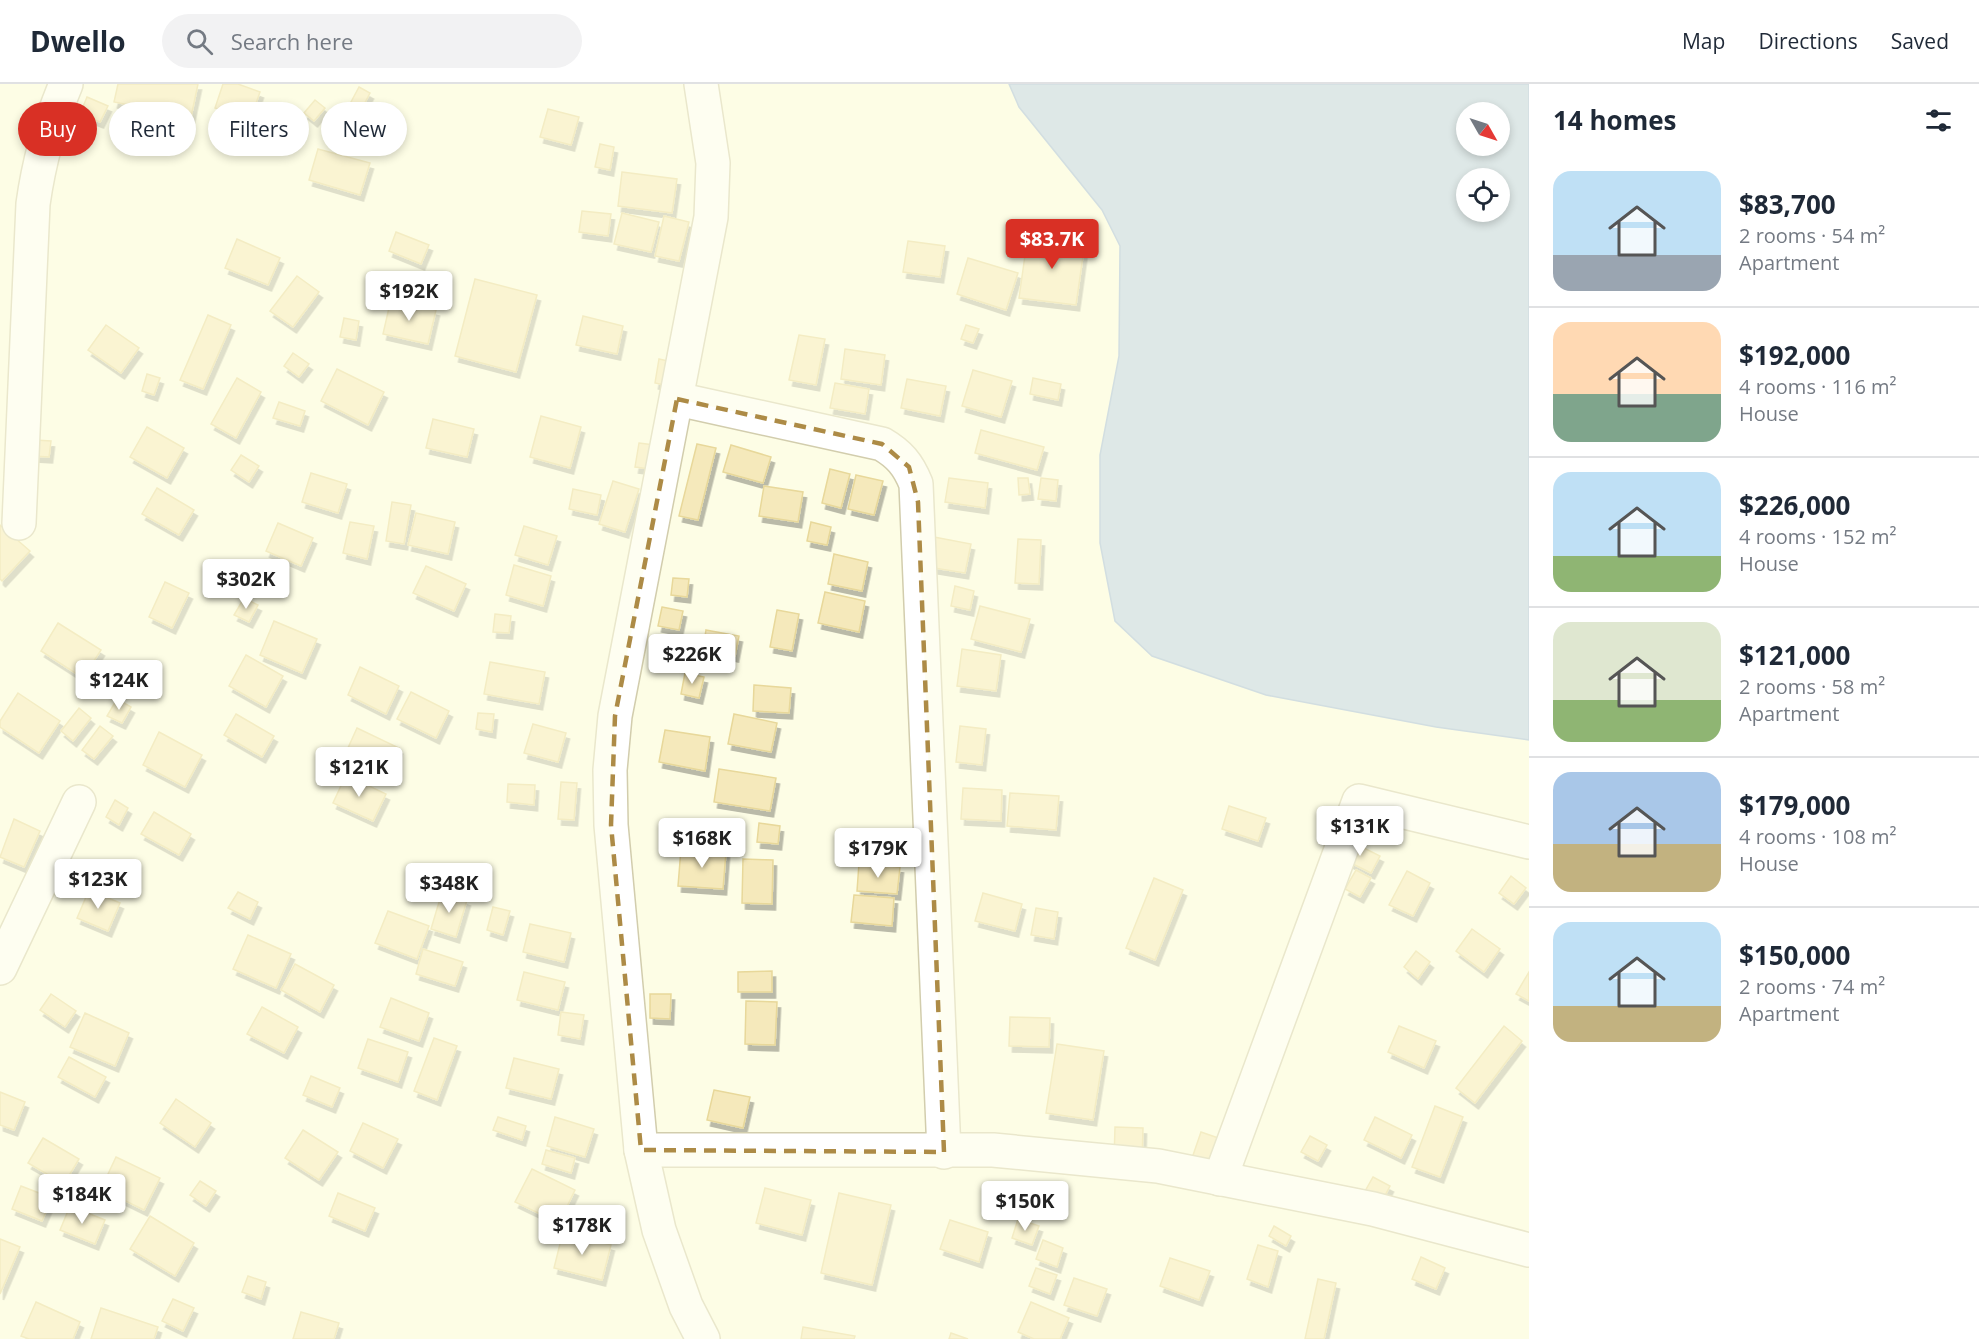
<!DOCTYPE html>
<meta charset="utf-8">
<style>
:root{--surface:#fff;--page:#f2f2f3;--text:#1f2937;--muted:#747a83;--line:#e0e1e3;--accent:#d93025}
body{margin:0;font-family:"Open Sans",sans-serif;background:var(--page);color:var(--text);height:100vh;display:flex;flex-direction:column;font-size:22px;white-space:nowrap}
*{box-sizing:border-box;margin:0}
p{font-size:20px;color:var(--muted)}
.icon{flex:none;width:33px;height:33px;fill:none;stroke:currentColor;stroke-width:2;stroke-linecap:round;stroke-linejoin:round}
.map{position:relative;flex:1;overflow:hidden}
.drawer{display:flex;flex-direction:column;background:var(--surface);width:450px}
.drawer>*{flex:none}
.banner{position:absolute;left:18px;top:18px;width:570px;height:54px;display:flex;gap:12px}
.needle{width:39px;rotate:129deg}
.tools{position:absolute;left:1456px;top:18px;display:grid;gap:12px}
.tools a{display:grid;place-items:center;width:54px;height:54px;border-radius:50%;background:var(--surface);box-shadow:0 3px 9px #0003;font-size:30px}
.price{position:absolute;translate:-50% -51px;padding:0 14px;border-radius:6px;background:#fff;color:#222;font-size:20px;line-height:39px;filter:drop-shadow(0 2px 3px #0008)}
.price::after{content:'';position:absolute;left:50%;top:36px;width:18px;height:14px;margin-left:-9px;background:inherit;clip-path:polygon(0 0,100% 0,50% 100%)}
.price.active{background:var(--accent);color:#fff}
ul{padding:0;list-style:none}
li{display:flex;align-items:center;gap:18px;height:150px;padding:0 24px}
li+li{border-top:2px solid var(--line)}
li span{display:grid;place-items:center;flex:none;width:168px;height:120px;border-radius:18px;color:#555}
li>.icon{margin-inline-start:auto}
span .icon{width:72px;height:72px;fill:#fffc;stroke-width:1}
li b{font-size:26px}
h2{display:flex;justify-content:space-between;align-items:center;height:72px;padding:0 24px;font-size:26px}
.pill{padding:0 21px;border-radius:27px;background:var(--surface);box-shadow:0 3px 9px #0003;font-size:21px;line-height:54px}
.pill.active{background:var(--accent);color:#fff}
header{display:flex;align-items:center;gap:36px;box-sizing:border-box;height:84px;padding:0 30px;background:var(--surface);border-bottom:2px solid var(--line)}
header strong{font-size:28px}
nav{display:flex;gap:33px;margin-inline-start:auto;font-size:21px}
.search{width:420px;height:54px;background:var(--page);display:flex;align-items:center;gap:15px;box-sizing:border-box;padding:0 21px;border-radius:33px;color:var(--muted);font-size:22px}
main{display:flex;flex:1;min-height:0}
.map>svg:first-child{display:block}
.water{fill:#b8cee8;stroke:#9eb8db;stroke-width:1.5;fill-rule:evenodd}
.building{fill:#f5e9bb;stroke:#e8d89a;stroke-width:1.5;filter:url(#shadow)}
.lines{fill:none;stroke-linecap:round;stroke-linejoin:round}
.minor-casing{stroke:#d2cdad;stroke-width:36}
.minor{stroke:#fff;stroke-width:33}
.marked{fill:none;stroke:#ad8b46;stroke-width:4.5;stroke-dasharray:12 8;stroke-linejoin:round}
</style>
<header>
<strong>Dwello</strong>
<div class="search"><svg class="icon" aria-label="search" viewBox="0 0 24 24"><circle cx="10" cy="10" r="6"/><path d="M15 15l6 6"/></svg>Search here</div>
<nav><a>Map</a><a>Directions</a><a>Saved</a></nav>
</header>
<main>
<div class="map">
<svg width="1529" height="1255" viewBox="0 0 1529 1255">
<defs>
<filter id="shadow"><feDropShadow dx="3.5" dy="6" stdDeviation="0" flood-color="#0004"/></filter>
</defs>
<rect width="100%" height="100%" fill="#fdfde5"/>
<path class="water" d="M1009,0H1529V656L1436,643L1266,611L1152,572L1115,537L1100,459V371L1119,272L1120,162L1102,126L1019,23ZM1467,28H1500V62H1467ZM1467,94H1500V128H1467Z"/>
<g class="building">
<path d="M118,0H198L191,33L114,18Z"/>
<path d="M223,0H238L260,8L250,36L215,24Z"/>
<path d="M359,3L370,9L362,24L351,18Z"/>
<path d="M87,13L108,22L100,38L80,30Z"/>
<path d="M315,16L325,24L314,37L304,29Z"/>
<path d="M548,25L579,33L571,61L540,53Z"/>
<path d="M346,34L374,42L368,61L340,53Z"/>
<path d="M600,60L614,63L610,86L595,83Z"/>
<path d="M318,65L370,79L360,111L309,96Z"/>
<path d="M622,88L677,95L672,129L618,122Z"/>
<path d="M582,127L611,130L608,152L579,148Z"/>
<path d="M622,129L659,138L651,168L614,160Z"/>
<path d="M664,132L689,138L679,177L655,172Z"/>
<path d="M396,148L429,161L421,180L389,167Z"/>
<path d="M1028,150L1085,158L1076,221L1019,214Z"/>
<path d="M237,155L280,174L268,201L225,184Z"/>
<path d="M908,157L945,162L940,193L903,188Z"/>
<path d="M968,174L1018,189L1006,226L957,210Z"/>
<path d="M297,192L319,208L293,243L270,227Z"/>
<path d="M475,195L537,211L516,288L455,272Z"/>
<path d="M391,215L436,226L428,260L383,250Z"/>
<path d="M208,231L231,241L203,305L180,296Z"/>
<path d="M583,232L623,242L617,270L576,261Z"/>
<path d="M344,234L359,237L356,256L340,253Z"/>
<path d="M106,241L139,264L121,289L88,266Z"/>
<path d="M966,241L979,245L973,259L961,255Z"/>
<path d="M799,251L825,255L816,301L789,296Z"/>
<path d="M845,265L885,271L881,301L841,295Z"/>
<path d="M293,269L309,280L299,293L284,282Z"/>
<path d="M659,275L673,278L669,302L655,299Z"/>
<path d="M337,285L384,308L368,341L321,317Z"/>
<path d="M973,286L1012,297L1001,333L962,322Z"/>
<path d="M147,290L160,294L154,311L142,307Z"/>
<path d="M237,294L261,308L236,354L211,340Z"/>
<path d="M1033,294L1061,300L1058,316L1030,310Z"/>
<path d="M907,295L946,302L940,332L901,324Z"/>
<path d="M835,299L869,305L865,330L830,324Z"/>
<path d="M279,318L305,327L300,342L273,334Z"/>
<path d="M541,332L581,343L570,384L530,373Z"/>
<path d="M433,335L474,345L467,373L426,364Z"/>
<path d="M147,343L184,364L167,394L130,373Z"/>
<path d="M981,346L1044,363L1037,386L975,369Z"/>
<path d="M35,356L51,357L49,373L33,372Z"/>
<path d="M639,359L654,361L650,385L635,383Z"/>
<path d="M697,360L716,364L698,436L679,432Z"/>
<path d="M731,361L771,373L763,399L723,388Z"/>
<path d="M241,371L259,382L249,398L231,386Z"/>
<path d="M830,385L850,390L841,424L822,419Z"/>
<path d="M311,389L347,400L338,429L302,418Z"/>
<path d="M856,391L883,397L874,431L848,425Z"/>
<path d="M949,394L988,399L985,424L945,418Z"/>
<path d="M1018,394H1028L1030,410L1019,411Z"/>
<path d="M1041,394L1058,396L1056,417L1038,415Z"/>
<path d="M613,397L639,405L625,448L599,440Z"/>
<path d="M764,402L803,408L798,438L759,432Z"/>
<path d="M157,404L194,426L179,451L142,430Z"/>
<path d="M573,405L601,411L597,431L569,425Z"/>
<path d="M392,418L411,421L404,460L386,457Z"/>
<path d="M416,429L455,438L448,470L408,461Z"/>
<path d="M350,438L374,442L367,475L343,469Z"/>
<path d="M811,438L831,443L827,461L807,457Z"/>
<path d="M278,439L313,454L301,482L266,467Z"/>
<path d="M0,441L30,467L2,497L0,495Z"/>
<path d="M524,442L557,452L548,481L515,471Z"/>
<path d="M934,453L971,460L965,489L928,483Z"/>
<path d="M1018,455L1041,456L1039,500L1015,499Z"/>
<path d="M834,470L868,478L862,507L828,500Z"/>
<path d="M514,481L551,492L543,522L506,511Z"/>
<path d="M426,482L466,500L454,527L413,509Z"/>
<path d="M673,494L689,495L687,513L671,511Z"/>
<path d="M165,498L189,509L172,544L149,533Z"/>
<path d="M955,502L974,507L970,526L951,522Z"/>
<path d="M825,508L865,517L859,548L818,539Z"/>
<path d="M244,514L258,521L249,538L234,531Z"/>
<path d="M980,522L1030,535L1021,568L971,555Z"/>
<path d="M662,523L683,527L679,546L658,542Z"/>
<path d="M777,526L799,530L792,567L770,563Z"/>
<path d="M495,530L511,532L509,549L493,548Z"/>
<path d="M274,537L317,555L302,589L260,571Z"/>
<path d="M58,539L101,566L83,594L41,567Z"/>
<path d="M706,546L739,552L735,572L703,565Z"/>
<path d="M962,565L1001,571L996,607L957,602Z"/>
<path d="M246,571L283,592L266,623L229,602Z"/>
<path d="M490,578L545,588L539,620L484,610Z"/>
<path d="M133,582L148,589L138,606L124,599Z"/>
<path d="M360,583L399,602L386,630L348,611Z"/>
<path d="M685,589L704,593L699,614L681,610Z"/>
<path d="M754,601L791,604L789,629L753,627Z"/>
<path d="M411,608L449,627L436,654L397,635Z"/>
<path d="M18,609L60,637L39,669L0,643V637Z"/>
<path d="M117,615L131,623L122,639L107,632Z"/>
<path d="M79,624L91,634L73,657L61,647Z"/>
<path d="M478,629L494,630L492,648L476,645Z"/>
<path d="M236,630L274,652L262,673L224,651Z"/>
<path d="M734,630L777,639L771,668L728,660Z"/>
<path d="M533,640L566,649L558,678L524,669Z"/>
<path d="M100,642L113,652L94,675L82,666Z"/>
<path d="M960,642L986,645L982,681L956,678Z"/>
<path d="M357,644L399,664L385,694L343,675Z"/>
<path d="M665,646L710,653L705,687L659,678Z"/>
<path d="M159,648L202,671L185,703L143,681Z"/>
<path d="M719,685L776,694L770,727L714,718Z"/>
<path d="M346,691L386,710L373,737L333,719Z"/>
<path d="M561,698L577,699L574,736L558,735Z"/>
<path d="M508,700L535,701L534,721L507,718Z"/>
<path d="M963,704L1002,706L1001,737L961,735Z"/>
<path d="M1010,709L1059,712L1056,746L1007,742Z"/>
<path d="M115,716L128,724L119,741L106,733Z"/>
<path d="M1229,722L1266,734L1258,757L1222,745Z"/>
<path d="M154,728L191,750L179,771L141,750Z"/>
<path d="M14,735L40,747L24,783L0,773Z"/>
<path d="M759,739L780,742L778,760L757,758Z"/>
<path d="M1350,757L1380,772L1371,789L1341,774Z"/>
<path d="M681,765L726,768L723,805L678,802Z"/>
<path d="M743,775L773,776L772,820L742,819Z"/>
<path d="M859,779L900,783L897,810L857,807Z"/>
<path d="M1356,786L1371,794L1360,813L1345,805Z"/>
<path d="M1407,787L1430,799L1413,832L1389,821Z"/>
<path d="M1511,792L1526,804L1514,820L1499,809Z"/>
<path d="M1154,794L1183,806L1155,876L1126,864Z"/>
<path d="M89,806L120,819L108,847L77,834Z"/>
<path d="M238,808L258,818L250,835L228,824Z"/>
<path d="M442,808L467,816L456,853L431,845Z"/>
<path d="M983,809L1022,820L1015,847L975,837Z"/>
<path d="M854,811L894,814L892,842L851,838Z"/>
<path d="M493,823L510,827L503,851L487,846Z"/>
<path d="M1036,824L1058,828L1054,855L1031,851Z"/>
<path d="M388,827L429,842L417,875L375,859Z"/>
<path d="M530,840L571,849L564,878L523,868Z"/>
<path d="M1472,845L1500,865L1484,888L1456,867Z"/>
<path d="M248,851L291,870L276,904L233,885Z"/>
<path d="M423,865L463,878L455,902L416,890Z"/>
<path d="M1416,867L1430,878L1418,895L1404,883Z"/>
<path d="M295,880L334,901L320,928L281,906Z"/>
<path d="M772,887V908H738V888Z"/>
<path d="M524,888L565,898L558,926L517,916Z"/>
<path d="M1529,888V917L1516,910Z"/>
<path d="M51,910L76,927L65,943L40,926Z"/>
<path d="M650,910H671L670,935L650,934Z"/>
<path d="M391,914L429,929L419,957L380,943Z"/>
<path d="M746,917L777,918L775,961L745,960Z"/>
<path d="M262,923L298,943L284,969L247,950Z"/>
<path d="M561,928L584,931L580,955L558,951Z"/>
<path d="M85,929L129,949L115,982L70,963Z"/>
<path d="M1010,933L1050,934L1049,963L1009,962Z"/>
<path d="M1399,942L1436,957L1424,984L1388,968Z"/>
<path d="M1504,942L1522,957L1475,1019L1456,1004Z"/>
<path d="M434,954L457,962L437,1016L414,1007Z"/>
<path d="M368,955L408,968L398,998L358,984Z"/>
<path d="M1057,960L1104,967L1093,1036L1046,1029Z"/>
<path d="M69,973L106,993L95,1013L58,993Z"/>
<path d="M514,974L559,985L551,1015L506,1004Z"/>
<path d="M311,992L340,1004L332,1023L303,1011Z"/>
<path d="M714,1006L750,1013L743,1044L707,1036Z"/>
<path d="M0,1008L25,1018L14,1046L0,1041Z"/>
<path d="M176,1015L211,1039L195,1063L160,1039Z"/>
<path d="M1435,1022L1463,1033L1440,1093L1412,1083Z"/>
<path d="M498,1033L526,1042L522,1056L493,1046Z"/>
<path d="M555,1033L594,1045L585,1073L547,1062Z"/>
<path d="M1375,1033L1412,1051L1401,1074L1364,1056Z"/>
<path d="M363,1039L398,1055L383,1084L350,1067Z"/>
<path d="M1115,1043L1143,1044L1142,1077L1114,1075Z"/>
<path d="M303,1046L338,1068L319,1096L285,1074Z"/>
<path d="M1201,1048L1227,1057L1217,1086L1191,1077Z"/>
<path d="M1310,1052L1327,1061L1318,1077L1301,1068Z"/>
<path d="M43,1054L79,1075L64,1100L28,1079Z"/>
<path d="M546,1066L575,1074L571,1089L542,1080Z"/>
<path d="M116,1073L160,1094L144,1126L101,1105Z"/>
<path d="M532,1085L575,1106L559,1139L515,1118Z"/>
<path d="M1373,1093L1390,1102L1381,1119L1364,1109Z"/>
<path d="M200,1097L216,1107L206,1122L190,1111Z"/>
<path d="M21,1102L52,1114L42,1137L12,1125Z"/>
<path d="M765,1104L811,1116L802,1151L756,1139Z"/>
<path d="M338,1109L375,1124L365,1147L329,1132Z"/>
<path d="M839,1109L891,1121L872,1201L821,1189Z"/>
<path d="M70,1122L105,1136L95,1160L60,1146Z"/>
<path d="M150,1132L194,1159L175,1192L130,1165Z"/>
<path d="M1018,1135L1039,1142L1032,1161L1012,1154Z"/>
<path d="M950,1136L988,1148L979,1178L940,1165Z"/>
<path d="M1274,1142L1291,1152L1286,1162L1269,1152Z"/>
<path d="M563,1148L611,1161L602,1196L554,1184Z"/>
<path d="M0,1155L20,1163L0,1210Z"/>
<path d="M1043,1156L1063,1164L1057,1183L1036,1175Z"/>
<path d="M1258,1161L1278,1167L1268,1203L1247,1195Z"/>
<path d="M1421,1173L1445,1184L1436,1205L1412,1195Z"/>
<path d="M1170,1174L1210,1187L1199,1216L1160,1202Z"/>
<path d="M1036,1184L1057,1191L1050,1210L1029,1202Z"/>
<path d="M248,1192L266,1198L261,1215L242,1208Z"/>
<path d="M1074,1194L1107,1205L1097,1232L1064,1221Z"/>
<path d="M1318,1195L1336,1199L1324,1255H1305Z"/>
<path d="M173,1215L194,1224L183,1247L162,1237Z"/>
<path d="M36,1218L80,1238L73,1255H29L21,1252Z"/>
<path d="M1031,1218L1069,1234L1060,1255H1034L1018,1248Z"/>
<path d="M101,1224L158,1243L154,1255H91Z"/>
<path d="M301,1228L339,1239L334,1255H293Z"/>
<path d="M803,1243L855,1252L854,1255H801Z"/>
<path d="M951,1249L968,1255H949Z"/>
</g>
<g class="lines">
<defs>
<g id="minor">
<path d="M701,0L713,79L711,133L615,632L610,686L611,741L641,1066L659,1146L686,1222L703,1255"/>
<path d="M677,315L882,360C899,370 908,380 916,400L944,1068"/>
<path d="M19,439L33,120C39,77 49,40 66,0"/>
<path d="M0,884L79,718"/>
<path d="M641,1066H993L1158,1082L1373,1125L1529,1166"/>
<path d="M1220,1095L1359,717L1529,758"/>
</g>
</defs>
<use href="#minor" class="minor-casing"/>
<use href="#minor" class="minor"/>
</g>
<path d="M0 0H1529V1255H0ZM677,315L882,360L909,383L918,418L944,1068L641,1066L611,741L615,632Z" fill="#fdfde5" fill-opacity=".55" fill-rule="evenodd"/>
<path class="marked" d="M677,315L882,360L909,383L918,418L944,1068L641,1066L611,741L615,632Z"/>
</svg>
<div class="tools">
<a><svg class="needle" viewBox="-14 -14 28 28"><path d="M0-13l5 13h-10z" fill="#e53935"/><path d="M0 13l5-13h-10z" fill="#747a83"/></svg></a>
<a><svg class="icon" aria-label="locate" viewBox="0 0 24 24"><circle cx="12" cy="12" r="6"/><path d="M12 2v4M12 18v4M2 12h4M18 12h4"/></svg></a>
</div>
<b class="price active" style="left:1052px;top:186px">$83.7K</b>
<b class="price" style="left:409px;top:238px">$192K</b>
<b class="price" style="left:246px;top:526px">$302K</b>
<b class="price" style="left:692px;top:601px">$226K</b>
<b class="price" style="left:119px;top:627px">$124K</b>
<b class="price" style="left:359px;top:714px">$121K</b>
<b class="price" style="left:1360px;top:773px">$131K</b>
<b class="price" style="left:702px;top:785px">$168K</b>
<b class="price" style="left:878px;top:795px">$179K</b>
<b class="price" style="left:98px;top:826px">$123K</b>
<b class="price" style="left:449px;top:830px">$348K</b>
<b class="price" style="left:82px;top:1141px">$184K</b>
<b class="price" style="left:1025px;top:1148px">$150K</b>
<b class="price" style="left:582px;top:1172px">$178K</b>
<div class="banner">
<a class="pill active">Buy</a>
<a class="pill">Rent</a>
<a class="pill">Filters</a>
<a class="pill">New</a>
</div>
</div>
<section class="drawer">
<h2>14 homes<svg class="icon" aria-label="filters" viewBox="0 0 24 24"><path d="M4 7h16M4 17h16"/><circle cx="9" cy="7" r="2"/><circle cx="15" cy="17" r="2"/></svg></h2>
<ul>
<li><span style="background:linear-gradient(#bfe0f5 70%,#9aa5b1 0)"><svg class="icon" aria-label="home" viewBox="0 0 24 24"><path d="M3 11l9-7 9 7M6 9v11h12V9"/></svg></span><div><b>$83,700</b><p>2 rooms · 54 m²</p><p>Apartment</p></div></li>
<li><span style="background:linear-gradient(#ffd9b3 60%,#7fa58c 0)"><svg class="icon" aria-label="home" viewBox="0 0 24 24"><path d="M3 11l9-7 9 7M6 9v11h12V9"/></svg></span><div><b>$192,000</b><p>4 rooms · 116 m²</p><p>House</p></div></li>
<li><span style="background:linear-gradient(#bfe0f5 70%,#8fb573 0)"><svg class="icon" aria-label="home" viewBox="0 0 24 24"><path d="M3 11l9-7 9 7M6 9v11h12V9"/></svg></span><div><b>$226,000</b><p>4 rooms · 152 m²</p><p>House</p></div></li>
<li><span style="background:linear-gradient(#dfe7d0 65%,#8fb573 0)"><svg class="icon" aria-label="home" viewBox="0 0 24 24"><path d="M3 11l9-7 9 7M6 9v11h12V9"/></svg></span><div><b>$121,000</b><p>2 rooms · 58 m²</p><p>Apartment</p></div></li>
<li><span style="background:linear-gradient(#a9c7e8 60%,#c2b280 0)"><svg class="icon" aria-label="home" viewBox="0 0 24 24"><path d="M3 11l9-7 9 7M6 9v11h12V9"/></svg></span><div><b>$179,000</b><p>4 rooms · 108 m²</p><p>House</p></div></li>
<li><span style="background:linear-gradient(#bfe0f5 70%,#c2b280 0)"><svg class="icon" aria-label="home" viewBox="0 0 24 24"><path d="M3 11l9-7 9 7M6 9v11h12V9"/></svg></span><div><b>$150,000</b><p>2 rooms · 74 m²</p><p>Apartment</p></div></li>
</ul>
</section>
</main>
